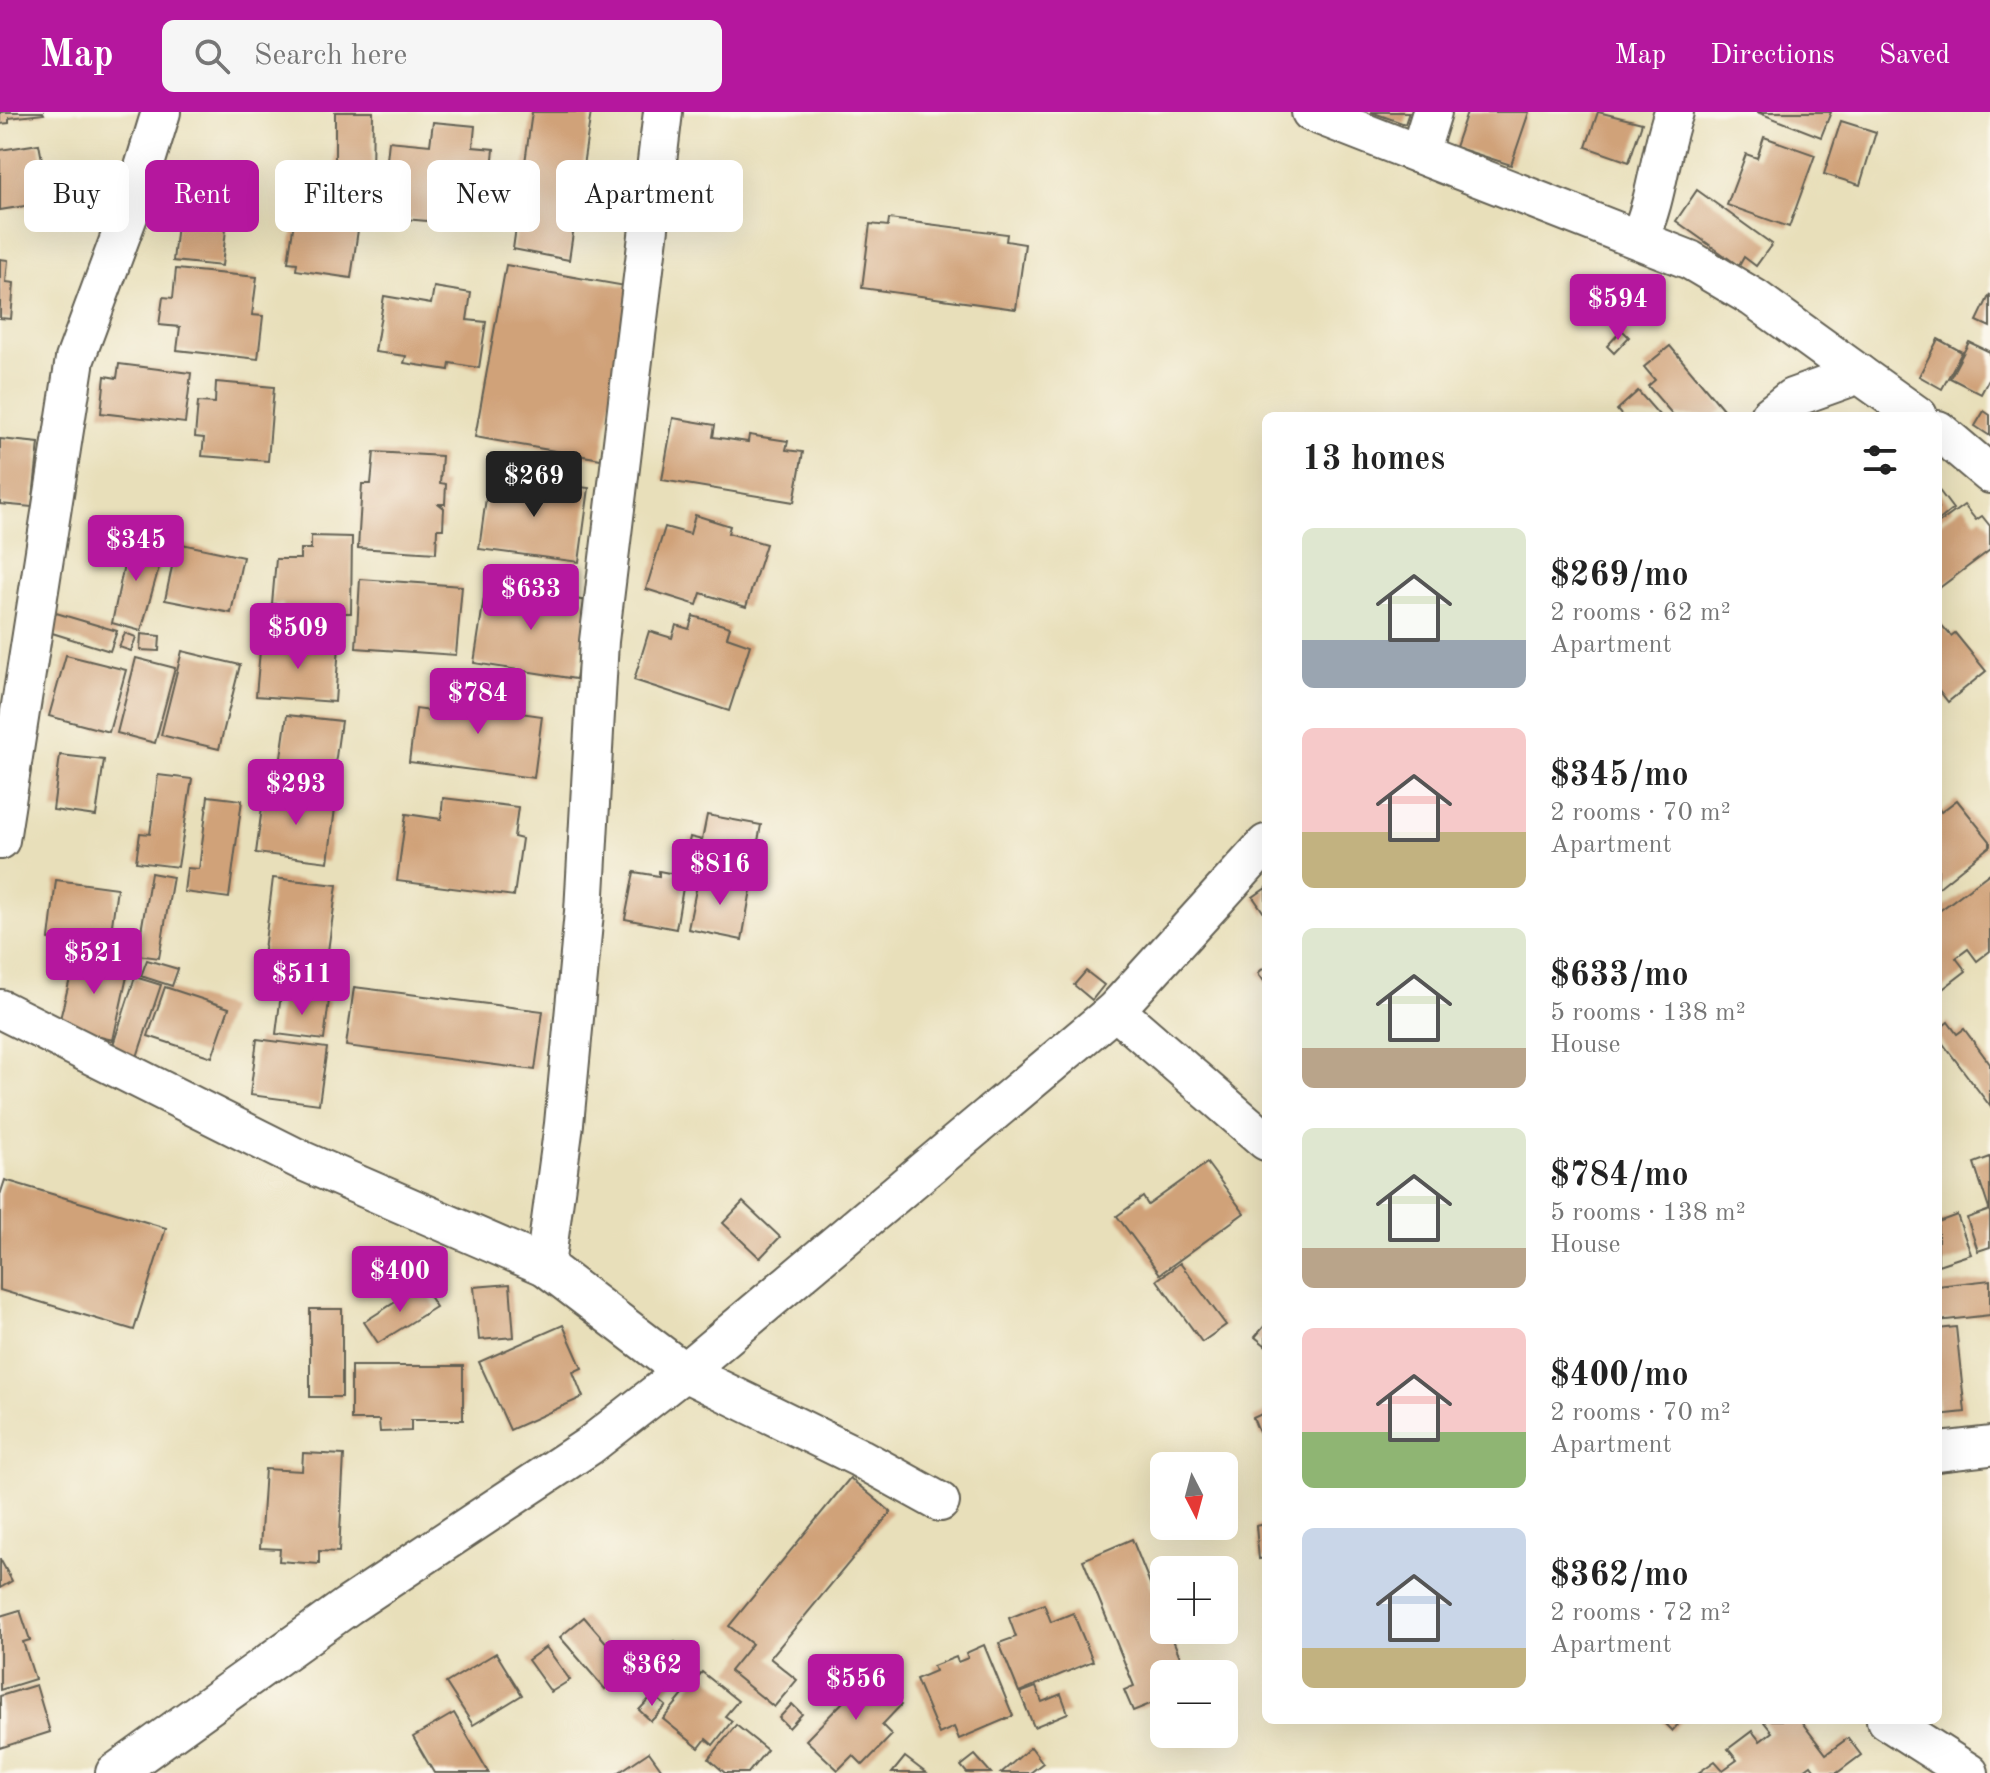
<!DOCTYPE html>
<meta charset="utf-8">
<style>
:root{--surface:#fff;--page:#f6f6f6;--text:#222;--muted:#767676;--accent:#b5179e}
body{margin:0;font-family:"Old Standard TT",serif;background:var(--page);color:var(--text);height:100vh;display:flex;flex-direction:column;font-size:30px;white-space:nowrap}
*{box-sizing:border-box;margin:0}
p{font-size:26px;color:var(--muted)}
.icon{flex:none;width:44px;height:44px;fill:none;stroke:currentColor;stroke-width:2;stroke-linecap:round;stroke-linejoin:round}
.map{position:relative;flex:1;overflow:hidden}
.drawer{position:absolute;left:1262px;top:300px;width:680px;height:1312px;display:flex;flex-direction:column;background:var(--surface);border-radius:12px;box-shadow:0 8px 32px #0002}
.drawer>*{flex:none}
.top-card{position:absolute;left:24px;top:48px;width:760px;height:72px;display:flex;gap:16px}
.needle{width:52px;rotate:174deg}
.tools{position:absolute;left:1150px;top:1340px;display:grid;gap:16px}
.tools a{display:grid;place-items:center;width:88px;height:88px;border-radius:12px;background:var(--surface);box-shadow:0 8px 32px #0002;font-size:40px}
.price{position:absolute;translate:-50% -68px;padding:0 18px;border-radius:8px;background:var(--accent);color:#fff;font-size:26px;line-height:52px;filter:drop-shadow(0 2px 4px #0008)}
.price::after{content:'';position:absolute;left:50%;top:48px;width:24px;height:18px;margin-left:-12px;background:inherit;clip-path:polygon(0 0,100% 0,50% 100%)}
.price.on{background:#222;color:#fff}
ul{padding:0;list-style:none}
li{display:flex;align-items:center;gap:24px;height:200px;padding:0 40px}
li span{display:grid;place-items:center;flex:none;width:224px;height:160px;border-radius:12px;color:#555}
li>.icon{margin-inline-start:auto}
span .icon{width:96px;height:96px;fill:#fffc;stroke-width:1}
li b{font-size:34px}
h2{display:flex;justify-content:space-between;align-items:center;height:96px;padding:0 40px;font-size:34px}
.chip{padding:0 28px;border-radius:12px;background:var(--surface);box-shadow:0 8px 32px #0002;font-size:28px;line-height:72px}
.chip.on{background:var(--accent);color:#fff}
header{display:flex;align-items:center;gap:48px;box-sizing:border-box;height:112px;padding:0 40px;background:var(--accent);color:#fff}
header strong{font-size:38px}
nav{display:flex;gap:44px;margin-inline-start:auto;font-size:28px}
.search{width:560px;height:72px;background:var(--page);display:flex;align-items:center;gap:20px;box-sizing:border-box;padding:0 28px;border-radius:12px;color:var(--muted);font-size:30px}
.map>svg:first-child{display:block}
.building{fill:#d0a279}
.lines{fill:none;stroke-linecap:round;stroke-linejoin:round}
.minor-casing{stroke:#636053;stroke-width:42}
.minor{stroke:#fff;stroke-width:38}
</style>
<header>
<strong>Map</strong>
<div class="search"><svg class="icon" aria-label="search" viewBox="0 0 24 24"><circle cx="10" cy="10" r="6"/><path d="M15 15l6 6"/></svg>Search here</div>
<nav><a>Map</a><a>Directions</a><a>Saved</a></nav>
</header>
<div class="map">
<svg width="1990" height="1661" viewBox="0 0 1990 1661">
<rect width="100%" height="100%" fill="#fbf7ec"/>
<filter id="ink" filterUnits="userSpaceOnUse"><feTurbulence type="fractalNoise" baseFrequency=".0125" numOctaves="2"/><feDisplacementMap in="SourceGraphic" scale="16" xChannelSelector="R" yChannelSelector="G"/><feConvolveMatrix kernelMatrix="1 2 1 2 8 2 1 2 1" color-interpolation-filters="sRGB"/></filter>
<filter id="wash" filterUnits="userSpaceOnUse"><feTurbulence type="fractalNoise" baseFrequency=".006" numOctaves="4" result="noise"/><feDisplacementMap in="SourceGraphic" scale="32" xChannelSelector="R" yChannelSelector="G"/><feGaussianBlur stdDeviation="1.8" result="paint"/><feColorMatrix in="noise" values="0 0 0 0 0 0 0 0 0 0 0 0 0 0 0 0 0 1.4 0 .05"/><feComposite in="paint" operator="in"/></filter>
<g filter="url(#wash)">
<rect width="100%" height="100%" fill="#e8dfba"/>
<g id="blocks">
<g class="building">
<path d="M0,0H43L44,2L9,6V11L0,12Z"/>
<path d="M335,0H373L372,63L335,62Z"/>
<path d="M532,0H591L569,148L513,137Z"/>
<path d="M1371,0H1409L1405,12Z"/>
<path d="M1467,0H1529L1511,53L1455,35Z"/>
<path d="M1598,0L1642,11L1629,50L1586,35Z"/>
<path d="M1757,0H1831L1821,25Z"/>
<path d="M1841,9L1876,20L1860,73L1824,62Z"/>
<path d="M433,10L475,14L473,35L494,37L486,114L381,105L389,29L430,33Z"/>
<path d="M1764,25L1815,43L1789,115L1727,93L1746,42L1757,46Z"/>
<path d="M39,32L50,90L0,98V38Z"/>
<path d="M1697,78L1772,132L1756,154L1744,145L1739,154L1676,109Z"/>
<path d="M298,82L331,87L328,106L359,111L351,166L296,158L297,151L288,150Z"/>
<path d="M889,107L1007,122L1006,129L1025,132L1016,197L862,176L870,112L888,114Z"/>
<path d="M177,112L226,117L222,154L173,149Z"/>
<path d="M0,147L8,148L6,170L14,171L11,207L0,206Z"/>
<path d="M506,153L631,175L601,347L475,325Z"/>
<path d="M176,157L257,165L252,203L263,204L258,247L177,238L180,215L159,213L163,185L173,186Z"/>
<path d="M434,175L471,181L467,208L486,210L479,256L450,251L449,258L404,251L406,244L375,240L384,184L431,192Z"/>
<path d="M1990,182V215L1977,209Z"/>
<path d="M1622,218L1629,225L1614,241L1607,234Z"/>
<path d="M1938,227L1962,240L1942,277L1919,264Z"/>
<path d="M1969,230L1990,240V265L1981,282L1950,266Z"/>
<path d="M1670,234L1723,297L1715,304H1674L1648,274L1655,268L1644,255Z"/>
<path d="M119,252L191,261L185,311L101,301L105,264L117,266Z"/>
<path d="M216,270L274,275L268,349L202,344L204,326L195,325L198,290L215,291Z"/>
<path d="M1638,279L1660,304H1622L1617,298Z"/>
<path d="M1984,299L1990,303V324L1975,314Z"/>
<path d="M673,306L715,313L713,325L748,330L749,323L788,329L786,338L803,340L794,390L662,368Z"/>
<path d="M0,327L39,331L32,395L0,392Z"/>
<path d="M374,340L442,344L440,371L446,372L445,392H439L444,396L443,417H437L436,441L358,436L362,372H371Z"/>
<path d="M489,364L589,376L579,450L479,437Z"/>
<path d="M1938,377L1953,397L1938,409Z"/>
<path d="M1964,393L1976,408L1982,404L1990,414V438L1938,477V412Z"/>
<path d="M695,403L730,414L728,421L766,432L746,495L701,481L697,493L646,477L665,415L690,422Z"/>
<path d="M131,419L153,426L149,441L162,445L141,519L112,511Z"/>
<path d="M311,424L352,425L351,501H338L337,515L282,514L283,492H272L276,447H300V437H311Z"/>
<path d="M177,431L243,445L231,501L165,488Z"/>
<path d="M360,467L462,474L456,543L356,536Z"/>
<path d="M486,473L588,489L576,567L474,551Z"/>
<path d="M56,501L117,519L110,539L49,520Z"/>
<path d="M693,504L730,515L727,525L750,533L729,599L634,568L649,519L672,526L676,513L689,517Z"/>
<path d="M1938,509L1951,524L1955,521L1986,559L1948,590L1938,577Z"/>
<path d="M125,521L136,525L131,539L119,535Z"/>
<path d="M141,522L160,524L159,539L140,538Z"/>
<path d="M261,527L339,533L335,590L256,584Z"/>
<path d="M182,539L240,553L219,637L161,623Z"/>
<path d="M66,543L126,558L109,620L49,604Z"/>
<path d="M136,546L175,556L155,631L117,621Z"/>
<path d="M458,575L514,583L513,600L542,604L534,666L409,650L416,597L454,602Z"/>
<path d="M287,603L341,609L332,674L278,666Z"/>
<path d="M60,643L104,648L96,704L53,698Z"/>
<path d="M158,663L192,667L178,755L136,750L140,721L150,722Z"/>
<path d="M264,680L336,689L328,750L256,741Z"/>
<path d="M208,684L242,688L229,786L184,780L187,756L199,757Z"/>
<path d="M443,686L518,695L514,725L522,727L514,784L397,769L406,702L441,707Z"/>
<path d="M1957,688L1990,729V734L1938,776V696L1941,700Z"/>
<path d="M707,703L761,713L751,767L684,754L690,725L702,728Z"/>
<path d="M659,759L685,764L676,817L625,807L634,760L659,764Z"/>
<path d="M151,761L173,765L159,846L137,843Z"/>
<path d="M1990,761V839L1977,849L1968,837L1956,846L1966,859L1940,879L1938,800Z"/>
<path d="M699,763L752,772L742,828L688,817Z"/>
<path d="M273,766L337,773L326,854L263,846Z"/>
<path d="M56,768L117,776L109,835L49,827Z"/>
<path d="M1266,776V804L1253,785Z"/>
<path d="M77,839L130,851L113,928L58,915Z"/>
<path d="M147,848L178,857L172,874L141,864Z"/>
<path d="M1266,854V872L1258,861Z"/>
<path d="M1086,859L1104,873L1092,888L1074,873Z"/>
<path d="M135,865L161,873L136,948L111,939Z"/>
<path d="M165,875L229,896L212,945L148,924Z"/>
<path d="M354,875L543,899L535,958L346,934Z"/>
<path d="M281,882L329,888L324,928L276,922Z"/>
<path d="M1948,910L1957,922L1964,917L1990,952V994L1938,925V918Z"/>
<path d="M257,927L327,936L319,992L250,983Z"/>
<path d="M1990,1045V1097H1989L1974,1051Z"/>
<path d="M1207,1051L1244,1101L1160,1162L1117,1104L1143,1085L1148,1093Z"/>
<path d="M5,1068L166,1116L134,1218L0,1178V1083Z"/>
<path d="M743,1090L780,1125L760,1146L723,1111Z"/>
<path d="M1990,1098V1135L1978,1139L1967,1106Z"/>
<path d="M1957,1103L1971,1142L1938,1153V1110Z"/>
<path d="M1180,1151L1226,1213L1202,1230L1157,1168Z"/>
<path d="M1990,1168V1203L1938,1209V1174Z"/>
<path d="M510,1172L514,1225L479,1228L474,1175Z"/>
<path d="M422,1173L436,1195L378,1231L364,1210Z"/>
<rect x="310" y="1197" width="32" height="88"/>
<path d="M1266,1212V1234L1255,1225Z"/>
<path d="M563,1213L582,1256L573,1260L583,1285L510,1318L479,1250Z"/>
<path d="M1956,1215L1965,1300L1938,1303V1217Z"/>
<path d="M351,1254H463V1308H411V1319L380,1320L379,1308H351Z"/>
<path d="M1266,1300V1323L1261,1325L1253,1306Z"/>
<path d="M303,1341L344,1343L339,1440L319,1439V1452L279,1449L280,1437L260,1436L265,1357L302,1359Z"/>
<path d="M850,1366L891,1400L770,1546L797,1568L774,1595L730,1559L752,1532L729,1514Z"/>
<path d="M1266,1412V1446L1259,1447L1256,1414Z"/>
<path d="M1132,1427L1164,1506V1518H1169L1187,1562H1164V1597L1160,1588L1133,1599L1124,1578L1134,1574L1083,1448Z"/>
<path d="M0,1447L12,1469L0,1476Z"/>
<path d="M1044,1492L1051,1510L1073,1501L1093,1549L1019,1580L999,1531L1016,1525L1009,1506Z"/>
<path d="M20,1498L30,1528L23,1530L35,1567L0,1578V1504Z"/>
<path d="M584,1505L629,1557L605,1577L560,1525Z"/>
<path d="M675,1530L694,1549L665,1579L646,1561Z"/>
<path d="M984,1533L1013,1604L959,1627L954,1615L939,1622L916,1567L935,1559L933,1554L956,1545L958,1550L968,1546L966,1541Z"/>
<path d="M546,1535L570,1568L551,1580L528,1548Z"/>
<path d="M496,1541L522,1583L473,1613L446,1571Z"/>
<path d="M862,1556L901,1593L882,1613L892,1623L863,1653L853,1643L838,1658L806,1628L843,1590L836,1583Z"/>
<path d="M702,1560L738,1589L725,1604L732,1609L713,1633L706,1627L699,1636L663,1607Z"/>
<path d="M36,1573L50,1620L0,1636V1584Z"/>
<path d="M1036,1575L1042,1590L1061,1582L1068,1601L1034,1615L1020,1581Z"/>
<path d="M653,1583L666,1594L651,1609L639,1598Z"/>
<path d="M792,1592L802,1602L789,1616L779,1606Z"/>
<path d="M454,1601L489,1661H434L413,1625Z"/>
<path d="M1661,1608H1682L1672,1619Z"/>
<path d="M1766,1608H1800L1826,1642L1848,1626L1861,1643L1837,1661H1817L1811,1653L1800,1661H1698L1715,1649L1723,1658L1737,1648L1728,1637L1752,1619L1760,1629L1772,1620L1764,1610Z"/>
<path d="M736,1613L767,1638L748,1661H725L709,1647Z"/>
<path d="M1031,1635L1043,1651L1030,1661H1001Z"/>
<path d="M649,1640L664,1661H618Z"/>
<path d="M975,1643L991,1661H967L961,1654Z"/>
<path d="M905,1645L926,1661H892Z"/>
</g>
</g>
</g>
<g filter="url(#ink)">
<use href="#blocks" fill-opacity="0" stroke="#636053" stroke-width="2"/>
<g class="lines">
<defs>
<g id="minor">
<path d="M1311,0L1690,148L1754,186L1859,262"/>
<path d="M1419,42L1432,0"/>
<path d="M1639,126C1658,85 1659,42 1674,0"/>
<path d="M1769,304L1792,286L1859,262L1918,304"/>
<path d="M1938,318L1990,362"/>
<path d="M0,728L75,247L134,88L161,0"/>
<path d="M0,897L303,1049L545,1154L684,1260L860,1346L940,1390"/>
<path d="M1115,898L1266,1029"/>
<path d="M545,1154L564,1012L584,800L599,529L663,0"/>
<path d="M1938,1340L1990,1334"/>
<path d="M1886,1608L1969,1661"/>
<path d="M115,1661L348,1494L589,1334L684,1260L1115,898L1266,732"/>
</g>
</defs>
<use href="#minor" class="minor-casing"/>
<use href="#minor" class="minor"/>
</g>
</g>
</svg>
<div class="tools">
<a><svg class="needle" viewBox="-14 -14 28 28"><path d="M0-13l5 13h-10z" fill="#e53935"/><path d="M0 13l5-13h-10z" fill="#767676"/></svg></a>
<a>+</a>
<a>−</a>
</div>
<b class="price" style="left:1618px;top:230px">$594</b>
<b class="price on" style="left:534px;top:407px">$269</b>
<b class="price" style="left:136px;top:471px">$345</b>
<b class="price" style="left:531px;top:520px">$633</b>
<b class="price" style="left:298px;top:559px">$509</b>
<b class="price" style="left:478px;top:624px">$784</b>
<b class="price" style="left:296px;top:715px">$293</b>
<b class="price" style="left:720px;top:795px">$816</b>
<b class="price" style="left:94px;top:884px">$521</b>
<b class="price" style="left:302px;top:905px">$511</b>
<b class="price" style="left:400px;top:1202px">$400</b>
<b class="price" style="left:652px;top:1596px">$362</b>
<b class="price" style="left:856px;top:1610px">$556</b>
<div class="top-card">
<a class="chip">Buy</a>
<a class="chip on">Rent</a>
<a class="chip">Filters</a>
<a class="chip">New</a>
<a class="chip">Apartment</a>
</div>
<section class="drawer">
<h2>13 homes<svg class="icon" aria-label="filters" viewBox="0 0 24 24"><path d="M4 7h16M4 17h16"/><circle cx="9" cy="7" r="2"/><circle cx="15" cy="17" r="2"/></svg></h2>
<ul>
<li><span style="background:linear-gradient(#dfe7d0 70%,#9aa5b1 0)"><svg class="icon" aria-label="home" viewBox="0 0 24 24"><path d="M3 11l9-7 9 7M6 9v11h12V9"/></svg></span><div><b>$269/mo</b><p>2 rooms · 62 m²</p><p>Apartment</p></div></li>
<li><span style="background:linear-gradient(#f6c9c9 65%,#c2b280 0)"><svg class="icon" aria-label="home" viewBox="0 0 24 24"><path d="M3 11l9-7 9 7M6 9v11h12V9"/></svg></span><div><b>$345/mo</b><p>2 rooms · 70 m²</p><p>Apartment</p></div></li>
<li><span style="background:linear-gradient(#dfe7d0 75%,#b9a48a 0)"><svg class="icon" aria-label="home" viewBox="0 0 24 24"><path d="M3 11l9-7 9 7M6 9v11h12V9"/></svg></span><div><b>$633/mo</b><p>5 rooms · 138 m²</p><p>House</p></div></li>
<li><span style="background:linear-gradient(#dfe7d0 75%,#b9a48a 0)"><svg class="icon" aria-label="home" viewBox="0 0 24 24"><path d="M3 11l9-7 9 7M6 9v11h12V9"/></svg></span><div><b>$784/mo</b><p>5 rooms · 138 m²</p><p>House</p></div></li>
<li><span style="background:linear-gradient(#f6c9c9 65%,#8fb573 0)"><svg class="icon" aria-label="home" viewBox="0 0 24 24"><path d="M3 11l9-7 9 7M6 9v11h12V9"/></svg></span><div><b>$400/mo</b><p>2 rooms · 70 m²</p><p>Apartment</p></div></li>
<li><span style="background:linear-gradient(#c9d6e8 75%,#c2b280 0)"><svg class="icon" aria-label="home" viewBox="0 0 24 24"><path d="M3 11l9-7 9 7M6 9v11h12V9"/></svg></span><div><b>$362/mo</b><p>2 rooms · 72 m²</p><p>Apartment</p></div></li>
</ul>
</section>
</div>
